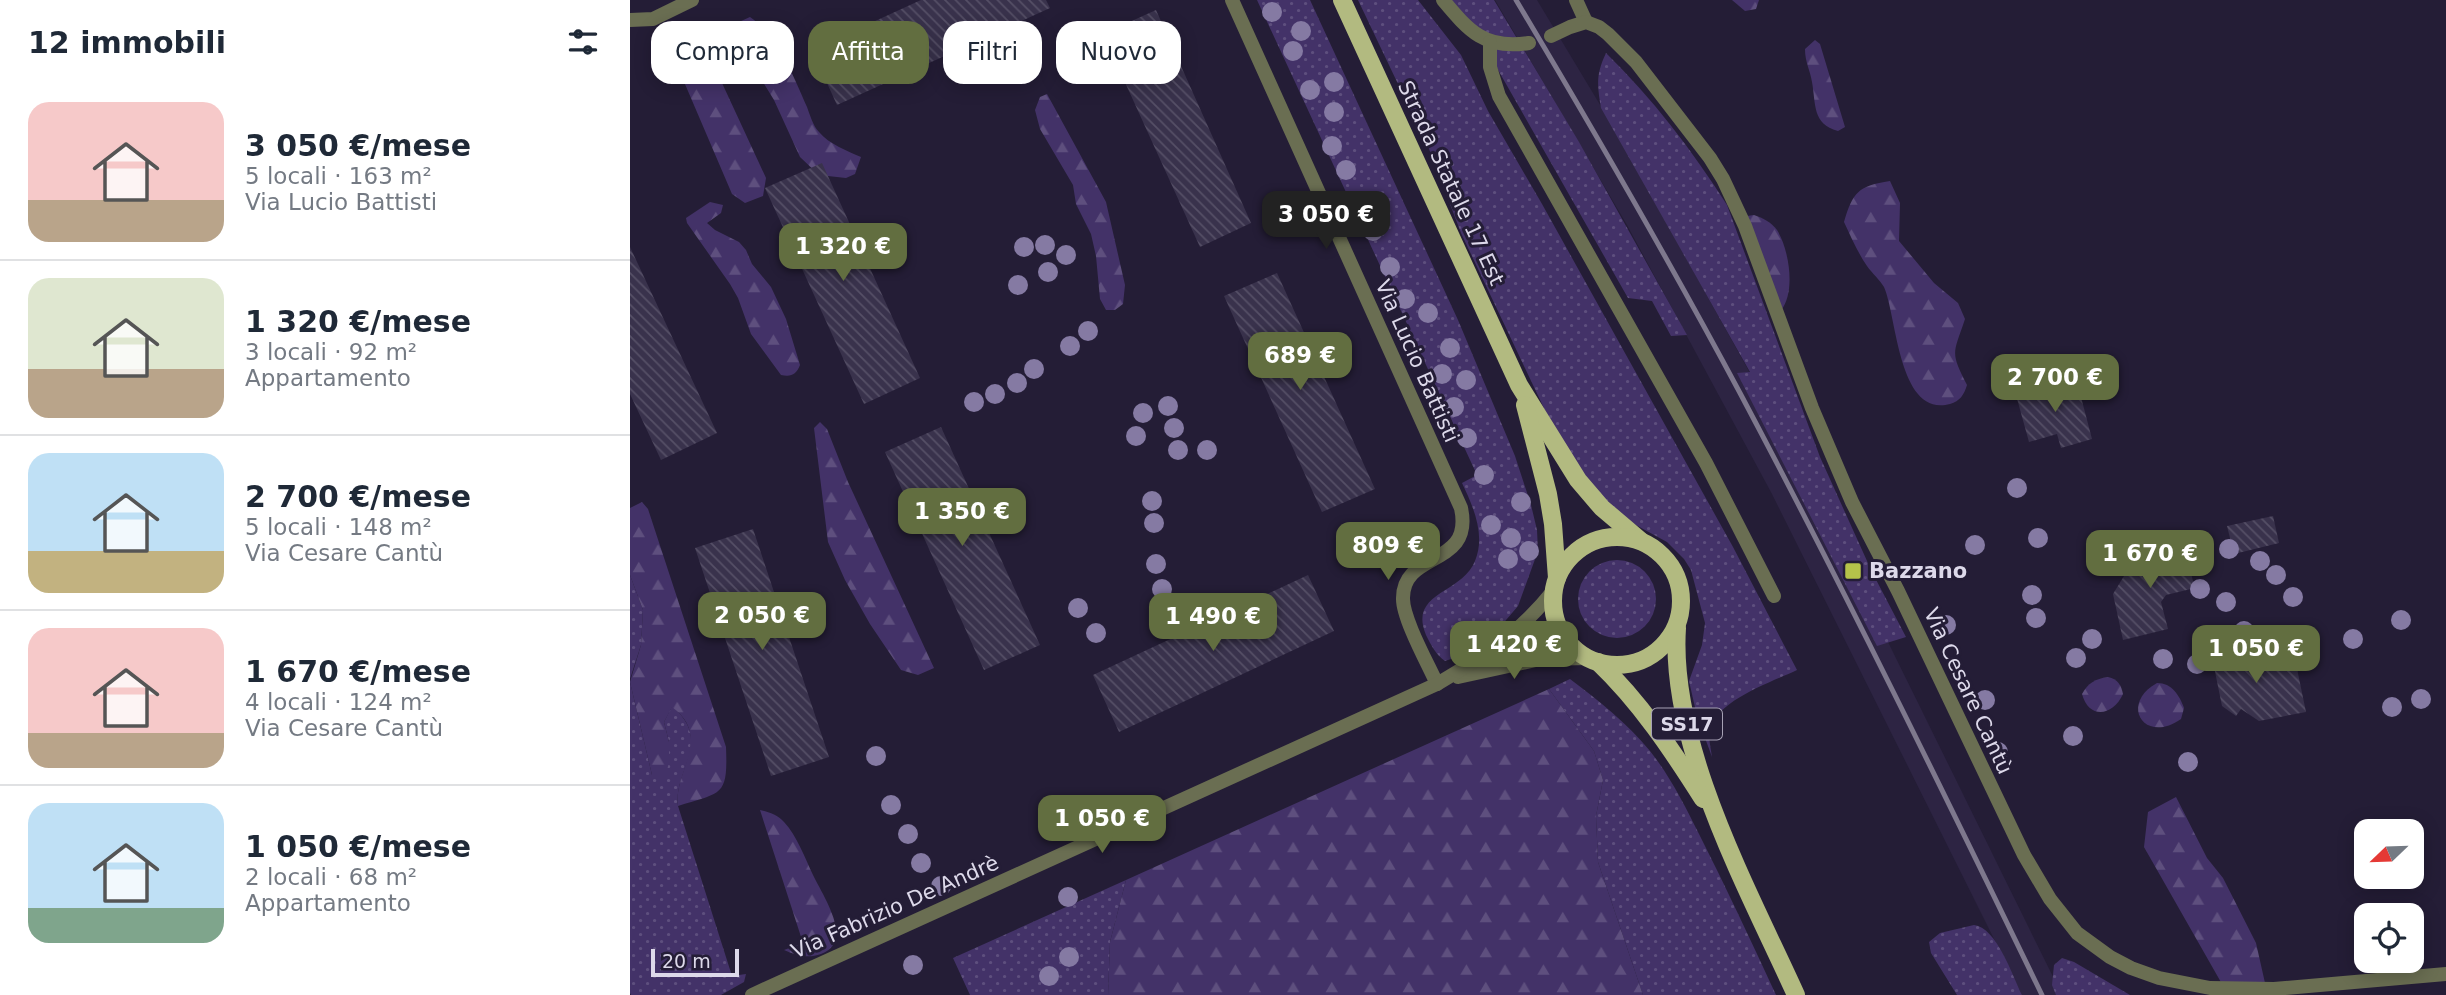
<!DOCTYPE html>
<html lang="it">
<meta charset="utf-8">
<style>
:root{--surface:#fff;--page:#f6f6f7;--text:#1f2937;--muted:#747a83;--line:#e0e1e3;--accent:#626e40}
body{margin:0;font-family:"DejaVu Sans",sans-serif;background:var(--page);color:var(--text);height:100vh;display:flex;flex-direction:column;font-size:26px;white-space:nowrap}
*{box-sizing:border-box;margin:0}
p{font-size:23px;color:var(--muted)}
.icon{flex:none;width:38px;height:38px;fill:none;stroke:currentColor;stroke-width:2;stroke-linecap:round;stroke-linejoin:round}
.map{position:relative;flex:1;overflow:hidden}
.details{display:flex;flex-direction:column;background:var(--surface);width:630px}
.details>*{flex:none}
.top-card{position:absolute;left:21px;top:21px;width:665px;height:63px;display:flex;gap:14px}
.needle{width:46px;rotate:247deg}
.buttons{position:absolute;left:1724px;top:819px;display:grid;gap:14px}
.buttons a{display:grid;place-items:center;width:70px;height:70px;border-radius:14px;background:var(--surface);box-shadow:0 4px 18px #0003;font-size:35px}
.scale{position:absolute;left:21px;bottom:18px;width:88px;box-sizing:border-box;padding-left:7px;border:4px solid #ddd9ea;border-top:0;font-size:19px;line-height:24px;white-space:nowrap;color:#ddd9ea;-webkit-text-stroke:5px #241d36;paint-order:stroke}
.price{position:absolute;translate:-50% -60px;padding:0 16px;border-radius:14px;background:var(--accent);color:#fff;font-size:23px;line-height:46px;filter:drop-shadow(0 2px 4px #0008)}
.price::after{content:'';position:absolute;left:50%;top:42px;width:21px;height:16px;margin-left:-10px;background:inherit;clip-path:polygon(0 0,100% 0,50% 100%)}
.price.on{background:#222;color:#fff}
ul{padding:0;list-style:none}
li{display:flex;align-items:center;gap:21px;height:175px;padding:0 28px}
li+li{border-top:2px solid var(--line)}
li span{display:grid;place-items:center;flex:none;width:196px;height:140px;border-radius:21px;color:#555}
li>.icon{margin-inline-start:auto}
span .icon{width:84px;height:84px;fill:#fffc;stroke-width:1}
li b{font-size:30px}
h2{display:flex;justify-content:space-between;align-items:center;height:84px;padding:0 28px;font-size:30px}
.tag{padding:0 24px;border-radius:21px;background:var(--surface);box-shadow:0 4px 18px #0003;font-size:24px;line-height:63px}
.tag.on{background:var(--accent);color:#fff}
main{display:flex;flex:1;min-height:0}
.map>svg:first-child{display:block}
.built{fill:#2d2443}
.grass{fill:url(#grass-dots)}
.forest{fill:url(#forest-firs)}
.building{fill:url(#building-back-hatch)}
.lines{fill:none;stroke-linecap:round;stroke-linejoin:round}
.street{stroke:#6a6e52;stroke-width:14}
.primary{stroke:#b2ba80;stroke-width:18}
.rail{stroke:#7e788d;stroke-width:5}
.tree{fill:#857aa3}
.poi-dot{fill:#b5c24a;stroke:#241d36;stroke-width:2.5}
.labels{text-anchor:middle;stroke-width:6;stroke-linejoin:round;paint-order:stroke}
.shield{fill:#241d36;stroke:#a6a1b4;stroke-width:2}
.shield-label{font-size:19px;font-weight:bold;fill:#ddd9ea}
.street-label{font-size:21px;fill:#ddd9ea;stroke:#241d36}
.poi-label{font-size:21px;font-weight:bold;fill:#ddd9ea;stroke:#241d36;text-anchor:start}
</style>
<main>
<section class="details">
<h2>12 immobili<svg class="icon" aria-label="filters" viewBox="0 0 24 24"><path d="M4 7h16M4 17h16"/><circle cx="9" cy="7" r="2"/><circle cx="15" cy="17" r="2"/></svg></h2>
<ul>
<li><span style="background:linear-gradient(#f6c9c9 70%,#b9a48a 0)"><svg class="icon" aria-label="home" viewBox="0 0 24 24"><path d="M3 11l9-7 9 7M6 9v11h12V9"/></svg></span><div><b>3 050 €/mese</b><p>5 locali · 163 m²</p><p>Via Lucio Battisti</p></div></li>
<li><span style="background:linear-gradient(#dfe7d0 65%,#b9a48a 0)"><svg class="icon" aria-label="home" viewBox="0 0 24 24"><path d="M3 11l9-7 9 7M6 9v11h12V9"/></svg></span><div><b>1 320 €/mese</b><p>3 locali · 92 m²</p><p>Appartamento</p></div></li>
<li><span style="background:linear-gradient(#bfe0f5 70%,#c2b280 0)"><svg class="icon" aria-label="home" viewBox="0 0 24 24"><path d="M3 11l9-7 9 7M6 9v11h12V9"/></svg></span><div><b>2 700 €/mese</b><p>5 locali · 148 m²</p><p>Via Cesare Cantù</p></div></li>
<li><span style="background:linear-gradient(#f6c9c9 75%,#b9a48a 0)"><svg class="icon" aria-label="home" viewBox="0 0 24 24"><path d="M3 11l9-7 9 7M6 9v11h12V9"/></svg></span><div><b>1 670 €/mese</b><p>4 locali · 124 m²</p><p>Via Cesare Cantù</p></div></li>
<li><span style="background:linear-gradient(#bfe0f5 75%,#7fa58c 0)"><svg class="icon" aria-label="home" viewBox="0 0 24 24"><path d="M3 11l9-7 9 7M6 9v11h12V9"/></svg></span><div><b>1 050 €/mese</b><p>2 locali · 68 m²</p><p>Appartamento</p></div></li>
</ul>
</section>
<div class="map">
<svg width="1816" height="995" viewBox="0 0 1816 995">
<defs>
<pattern id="grass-dots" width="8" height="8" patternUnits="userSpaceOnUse" patternTransform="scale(1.75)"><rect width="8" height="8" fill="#433268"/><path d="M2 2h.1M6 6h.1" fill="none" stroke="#5e4f7e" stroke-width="1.8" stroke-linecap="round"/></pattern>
<pattern id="forest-firs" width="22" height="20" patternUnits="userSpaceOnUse" patternTransform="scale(1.75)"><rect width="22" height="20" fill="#433268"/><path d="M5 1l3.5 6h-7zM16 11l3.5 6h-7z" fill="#5e4f7e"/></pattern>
<pattern id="building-back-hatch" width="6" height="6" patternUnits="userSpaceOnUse" patternTransform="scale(1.75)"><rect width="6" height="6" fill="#39324c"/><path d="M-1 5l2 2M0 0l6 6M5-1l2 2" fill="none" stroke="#554f66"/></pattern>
</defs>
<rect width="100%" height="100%" fill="#241d36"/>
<path class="built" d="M865,0H907L981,123L1120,373L1223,571L1432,995H1392L1142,494L997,225Z"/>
<g class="grass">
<path d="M627,0H680L828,320L885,456L901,505L907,530L908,551L888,606L859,640L836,654L815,661C806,655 801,645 796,635C778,592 832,594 845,561C856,535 843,506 832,483L847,475Z"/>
<path d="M728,0H788L831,55L858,111L912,204L1103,547L1167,670C1142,682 1081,702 1079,734C1079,741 1081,750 1082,757L1067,716L1059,681L1072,645L1075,623L1061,570L1054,559L1037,542L982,512L953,476L921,423L831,233L799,149Z"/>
<path d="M820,0H864L949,142L1057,335L1041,336L1022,301L998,298L843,26Z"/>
<path d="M976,53C1022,98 1062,150 1097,205L1190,457L1242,572L1276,637L1247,646L1107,373L1120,372L971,108C967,85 966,74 976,53Z"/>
<circle cx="987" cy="599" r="39"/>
<path d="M0,575L13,610L11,645L0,679Z"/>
<path d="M940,679C969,701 997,723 1020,751C1040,776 1055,806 1069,834C1096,887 1121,941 1146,995H1013L968,862L966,816L973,780L964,751L919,689Z"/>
<path d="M0,682L22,775L39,742L34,722L42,706C84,742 43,770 48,806L102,976L116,974L114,982L91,995H1L0,993Z"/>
<path d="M496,880L480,942L478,995H340L323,958Z"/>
<path d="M1344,925C1367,928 1382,975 1392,995H1327L1301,953L1299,942L1310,933Z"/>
<path d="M1432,958L1444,962L1500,995H1426L1422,985L1424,965Z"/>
</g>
<g class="forest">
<path d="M1102,0H1129L1126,9L1115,11Z"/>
<path d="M120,17C149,37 163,76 177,107C180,115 183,126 189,132C199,144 217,151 231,157L225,174L216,178L189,175L170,157L144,100L118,58L109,37V22Z"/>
<path d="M1185,40L1190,44L1215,127L1208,131C1182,124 1186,104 1182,82C1180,70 1175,62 1175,49Z"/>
<path d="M47,42H56L72,50L86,70L136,178L133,196L115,203L102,194L43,56L32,60L38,45Z"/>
<path d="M417,94L476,202L495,285L493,304L485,310H476L470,299L466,256L461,234L446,204L443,185L410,129L405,110L410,97Z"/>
<path d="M1260,181L1270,203L1269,241L1304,283L1328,303L1335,319C1323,355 1320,351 1337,385C1334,395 1330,401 1320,404C1268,418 1267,316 1254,287C1250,280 1242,273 1237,266C1228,253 1221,237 1214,222C1223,192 1228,186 1260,181Z"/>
<path d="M80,202L93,205L91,213L77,223L85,230L109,242L116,250L122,264L141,287L156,319L170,365C166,375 161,377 151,375L121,334L108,298L100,284L57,223L56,218Z"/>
<path d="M1124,215C1133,218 1141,222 1147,230C1159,249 1166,292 1151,310L1117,216Z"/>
<path d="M190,422L197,429L218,482L304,668L288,675L271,670L240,624L215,580L198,542L184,428Z"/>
<path d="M12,502L18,509L96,747C98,797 92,792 48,806C43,772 83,737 42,707L34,722L39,742V763L35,776L22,775L0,682L11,645L13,610L0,575V508Z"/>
<path d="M1478,677C1488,679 1491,685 1493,694C1483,716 1459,720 1452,694C1458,683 1465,679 1478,677Z"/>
<path d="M1527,683C1542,683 1549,695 1554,708L1551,719C1514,745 1489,704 1527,683Z"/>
<path d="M919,689L964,751L973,780L966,816L968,862L1013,995H478L480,942L496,880Z"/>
<path d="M1546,797L1577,858L1593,878L1626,943L1635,983L1592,984L1514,847L1518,812Z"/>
<path d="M130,810C139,812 148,815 154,822C167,836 175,858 183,875C193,896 225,942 191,954C177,959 166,955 154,950L173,943Z"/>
</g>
<g class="building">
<path d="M291,0H416L420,8L207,105L182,50Z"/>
<path d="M526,10L621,223L570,247L473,34Z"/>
<path d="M192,163L290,378L234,404L135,188Z"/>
<path d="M0,247L87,433L31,460L0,394Z"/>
<path d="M647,273L745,489L692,512L594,296Z"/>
<path d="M1446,378L1462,439L1431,448L1427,434L1399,442L1386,395Z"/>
<path d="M311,427L410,645L354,670L255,452Z"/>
<path d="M1643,516L1649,543L1604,554L1597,526Z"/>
<path d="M123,529L199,757L141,776L65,548Z"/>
<path d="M1553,546L1565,588L1536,595L1531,602L1538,629L1493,640L1483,594L1494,576L1487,570L1498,555L1505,558Z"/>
<path d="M678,575L704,631L489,732L463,675Z"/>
<path d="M1623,643L1631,668L1638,671L1666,664L1676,712L1629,721L1611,709L1606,716L1592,706L1581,652Z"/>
</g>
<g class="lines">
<g class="street">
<path d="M602,0L831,508C844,568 772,550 773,599C773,619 798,664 807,684"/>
<path d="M813,0C839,31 855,50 899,43"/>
<path d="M946,0L956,22"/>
<path d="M0,20L23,19L62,0"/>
<path d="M921,36L940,27L956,22L969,27L978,34L1006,62L1080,158L1093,179L1115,226L1182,408L1222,502L1268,591L1394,855L1420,899L1447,933L1480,957L1501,968L1529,978L1580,988L1644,989L1816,974"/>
<path d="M860,42V67L869,96L1076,463L1144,596"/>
<path d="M828,677L910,659L959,658"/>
<path d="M122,995L807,684C856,655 887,636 923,591"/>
</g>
<g class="primary">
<path d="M712,0L889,385L948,480L972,508L1011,541"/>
<path d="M895,405L918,494L923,524L927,578"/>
<circle cx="987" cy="601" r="64"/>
<path d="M1047,628C1039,746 1118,889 1166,995"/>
<path d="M968,662C1010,702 1042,750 1073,799"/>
</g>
<path class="rail" d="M886,0C963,129 1039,260 1110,393C1215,591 1314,793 1412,995"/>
</g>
<g class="tree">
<circle cx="642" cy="12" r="10"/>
<circle cx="671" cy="31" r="10"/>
<circle cx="663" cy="51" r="10"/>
<circle cx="704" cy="82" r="10"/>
<circle cx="680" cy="90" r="10"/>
<circle cx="704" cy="112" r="10"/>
<circle cx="702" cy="146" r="10"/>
<circle cx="716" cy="170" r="10"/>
<circle cx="733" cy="210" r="10"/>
<circle cx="743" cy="231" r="10"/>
<circle cx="415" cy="245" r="10"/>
<circle cx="394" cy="247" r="10"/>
<circle cx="436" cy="255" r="10"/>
<circle cx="760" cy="267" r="10"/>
<circle cx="418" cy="272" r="10"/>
<circle cx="388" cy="285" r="10"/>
<circle cx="775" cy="299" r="10"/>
<circle cx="798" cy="313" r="10"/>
<circle cx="458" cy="331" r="10"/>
<circle cx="440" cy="346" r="10"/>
<circle cx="820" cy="348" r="10"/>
<circle cx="404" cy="369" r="10"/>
<circle cx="812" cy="374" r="10"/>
<circle cx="836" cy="380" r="10"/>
<circle cx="387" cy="383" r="10"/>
<circle cx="365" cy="394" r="10"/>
<circle cx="344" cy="402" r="10"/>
<circle cx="538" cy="406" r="10"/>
<circle cx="824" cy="407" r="10"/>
<circle cx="513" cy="413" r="10"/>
<circle cx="544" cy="428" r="10"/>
<circle cx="506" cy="436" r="10"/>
<circle cx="837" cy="438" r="10"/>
<circle cx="548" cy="450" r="10"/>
<circle cx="577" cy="450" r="10"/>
<circle cx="854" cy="475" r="10"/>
<circle cx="1387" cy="488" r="10"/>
<circle cx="522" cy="501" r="10"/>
<circle cx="891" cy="502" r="10"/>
<circle cx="524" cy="523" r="10"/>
<circle cx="861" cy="525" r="10"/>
<circle cx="881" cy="538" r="10"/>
<circle cx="1408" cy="538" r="10"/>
<circle cx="1345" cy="545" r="10"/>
<circle cx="1599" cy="549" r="10"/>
<circle cx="899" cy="551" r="10"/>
<circle cx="878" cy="559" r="10"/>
<circle cx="1630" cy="561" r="10"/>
<circle cx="526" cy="564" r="10"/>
<circle cx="1646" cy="575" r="10"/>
<circle cx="532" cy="589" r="10"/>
<circle cx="1570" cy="589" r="10"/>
<circle cx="1402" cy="595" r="10"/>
<circle cx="1663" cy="597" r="10"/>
<circle cx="1596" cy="602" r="10"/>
<circle cx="448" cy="608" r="10"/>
<circle cx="1406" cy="618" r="10"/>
<circle cx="1771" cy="620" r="10"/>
<circle cx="1316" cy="625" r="10"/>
<circle cx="1614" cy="631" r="10"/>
<circle cx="466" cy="633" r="10"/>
<circle cx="1462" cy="639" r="10"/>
<circle cx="1723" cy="639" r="10"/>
<circle cx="1446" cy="658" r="10"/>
<circle cx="1533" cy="659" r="10"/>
<circle cx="1567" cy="664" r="10"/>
<circle cx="1791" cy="699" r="10"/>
<circle cx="1355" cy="700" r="10"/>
<circle cx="1762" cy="707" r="10"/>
<circle cx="1443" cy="736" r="10"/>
<circle cx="1368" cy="752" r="10"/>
<circle cx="246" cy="756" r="10"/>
<circle cx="1558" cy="762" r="10"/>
<circle cx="261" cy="805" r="10"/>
<circle cx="278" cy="834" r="10"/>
<circle cx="291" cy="863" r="10"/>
<circle cx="311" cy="886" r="10"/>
<circle cx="438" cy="897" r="10"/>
<circle cx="439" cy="957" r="10"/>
<circle cx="283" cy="965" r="10"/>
<circle cx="419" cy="976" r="10"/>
</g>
<rect class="poi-dot" x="1214" y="562" width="18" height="18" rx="3.5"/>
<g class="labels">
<rect class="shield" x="1022" y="708.5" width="70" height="31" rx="5"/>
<g class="shield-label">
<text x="1057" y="731">SS17</text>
</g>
<g class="street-label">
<text transform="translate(821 183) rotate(65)" y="7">Strada Statale 17 Est</text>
<text transform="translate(787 361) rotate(66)" y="7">Via Lucio Battisti</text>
<text transform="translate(1338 691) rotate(65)" y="7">Via Cesare Cantù</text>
<text transform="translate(265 907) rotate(-24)" y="7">Via Fabrizio De Andrè</text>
</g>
<g class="poi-label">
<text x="1239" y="578">Bazzano</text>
</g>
</g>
</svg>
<div class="buttons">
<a><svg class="needle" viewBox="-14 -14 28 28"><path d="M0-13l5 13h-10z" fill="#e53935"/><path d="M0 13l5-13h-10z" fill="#747a83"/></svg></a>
<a><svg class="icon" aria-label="locate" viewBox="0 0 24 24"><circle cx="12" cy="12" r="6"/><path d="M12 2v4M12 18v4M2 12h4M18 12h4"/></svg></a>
</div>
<div class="scale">20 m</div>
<b class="price on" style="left:696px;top:251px">3 050 €</b>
<b class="price" style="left:213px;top:283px">1 320 €</b>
<b class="price" style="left:670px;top:392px">689 €</b>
<b class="price" style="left:1425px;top:414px">2 700 €</b>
<b class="price" style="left:332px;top:548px">1 350 €</b>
<b class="price" style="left:758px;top:582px">809 €</b>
<b class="price" style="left:1520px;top:590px">1 670 €</b>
<b class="price" style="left:132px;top:652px">2 050 €</b>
<b class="price" style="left:583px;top:653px">1 490 €</b>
<b class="price" style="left:884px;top:681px">1 420 €</b>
<b class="price" style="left:1626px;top:685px">1 050 €</b>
<b class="price" style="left:472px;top:855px">1 050 €</b>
<div class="top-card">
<a class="tag">Compra</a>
<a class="tag on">Affitta</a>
<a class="tag">Filtri</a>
<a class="tag">Nuovo</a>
</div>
</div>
</main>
